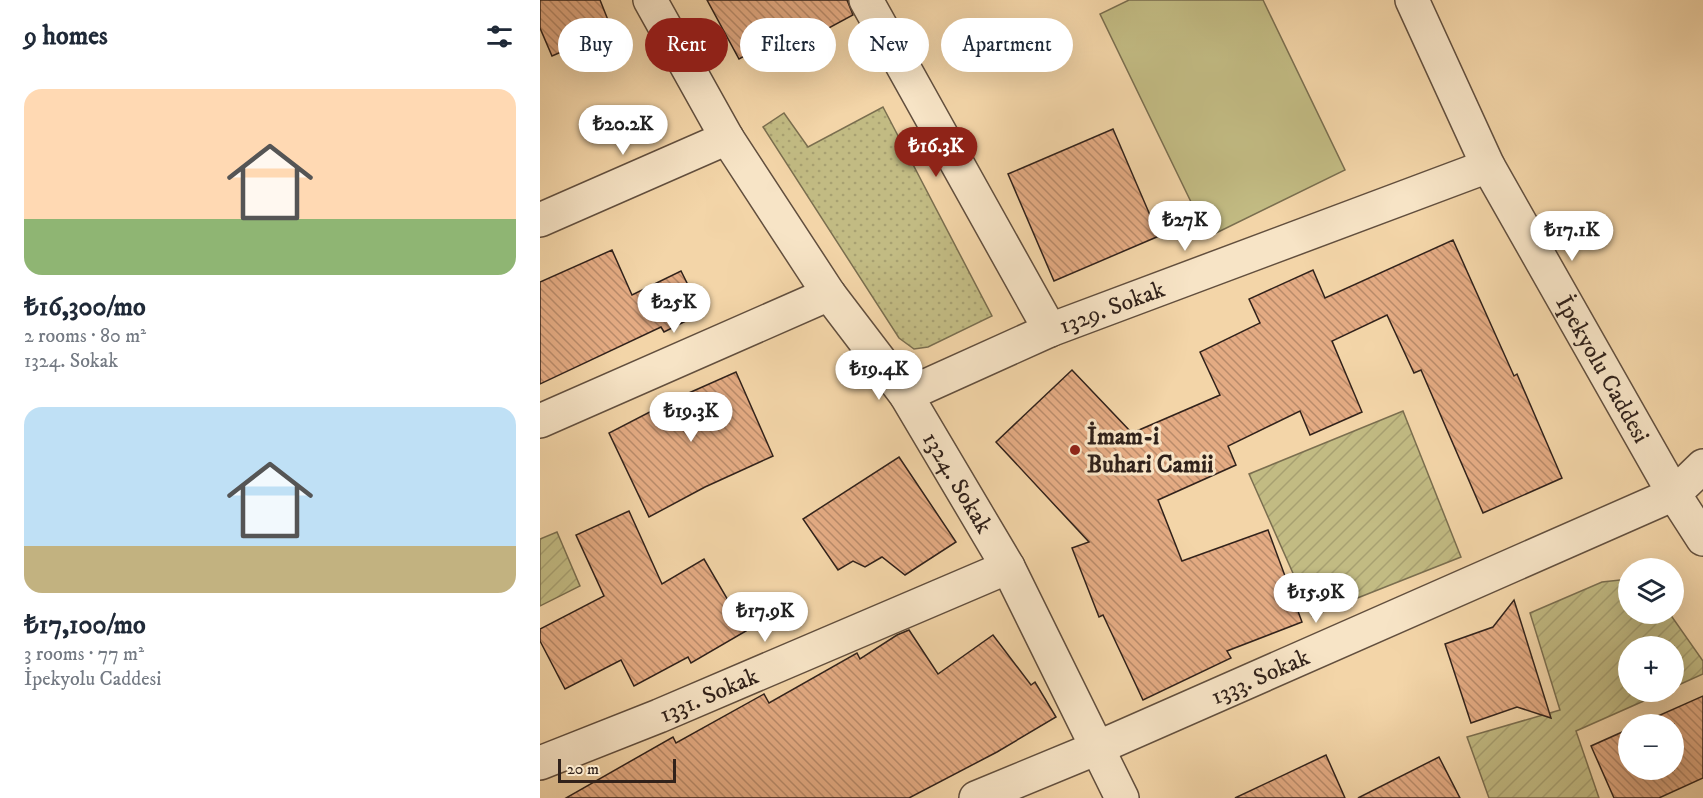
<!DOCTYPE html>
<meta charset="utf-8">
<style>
:root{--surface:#fff;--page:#f6f6f7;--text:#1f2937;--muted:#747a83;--accent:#8f2418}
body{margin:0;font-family:"IM FELL DW Pica",serif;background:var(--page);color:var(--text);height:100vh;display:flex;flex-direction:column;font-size:22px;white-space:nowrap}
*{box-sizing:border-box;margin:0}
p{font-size:20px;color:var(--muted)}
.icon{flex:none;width:33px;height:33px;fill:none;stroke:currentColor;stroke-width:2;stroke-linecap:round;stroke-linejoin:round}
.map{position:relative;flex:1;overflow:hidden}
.details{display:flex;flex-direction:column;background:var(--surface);width:540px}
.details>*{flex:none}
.banner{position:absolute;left:18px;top:18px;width:570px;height:54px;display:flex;gap:12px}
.buttons{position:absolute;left:1078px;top:558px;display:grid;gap:12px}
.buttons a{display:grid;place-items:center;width:66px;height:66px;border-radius:50%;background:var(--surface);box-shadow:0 6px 24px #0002;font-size:30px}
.scale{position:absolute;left:18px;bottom:15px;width:118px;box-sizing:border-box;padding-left:6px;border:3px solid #31221b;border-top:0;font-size:16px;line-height:21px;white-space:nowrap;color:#31221b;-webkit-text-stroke:4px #f7e4c6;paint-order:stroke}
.price{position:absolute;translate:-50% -51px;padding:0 14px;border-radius:21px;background:#fff;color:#222;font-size:20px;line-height:39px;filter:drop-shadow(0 2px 3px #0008)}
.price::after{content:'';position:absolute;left:50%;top:36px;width:18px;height:14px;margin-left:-9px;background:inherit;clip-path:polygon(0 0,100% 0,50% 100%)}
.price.current{background:var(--accent);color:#fff}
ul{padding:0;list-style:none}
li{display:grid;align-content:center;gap:12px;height:318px;padding:0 24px}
li span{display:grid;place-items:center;height:186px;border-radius:18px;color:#555}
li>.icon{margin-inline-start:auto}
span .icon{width:108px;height:108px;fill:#fffc;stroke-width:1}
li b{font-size:26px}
h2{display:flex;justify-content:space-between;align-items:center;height:72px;padding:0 24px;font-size:26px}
.tag{padding:0 21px;border-radius:27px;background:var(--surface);box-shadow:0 6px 24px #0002;font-size:21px;line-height:54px}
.tag.current{background:var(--accent);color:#fff}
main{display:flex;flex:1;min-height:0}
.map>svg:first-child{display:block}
.grass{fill:url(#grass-dots);stroke:#7a6e4f;stroke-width:1.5}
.garden{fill:url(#garden-furrows);stroke:#7a6e4f;stroke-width:1.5}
.pitch{fill:#c2bb83;stroke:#7a6e4f;stroke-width:1.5}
.building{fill:url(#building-back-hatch);stroke:#31221b;stroke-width:1.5}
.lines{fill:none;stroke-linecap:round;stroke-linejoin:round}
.minor-casing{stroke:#624f3e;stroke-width:36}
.minor{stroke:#f7e4c6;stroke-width:33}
.poi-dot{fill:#8f2418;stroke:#f7e4c6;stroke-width:2}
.labels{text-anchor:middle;stroke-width:6;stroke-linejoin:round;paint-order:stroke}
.street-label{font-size:24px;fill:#31221b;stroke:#f7e4c6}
.poi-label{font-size:24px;font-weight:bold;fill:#31221b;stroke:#f7e4c6;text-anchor:start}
</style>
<main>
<section class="details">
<h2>9 homes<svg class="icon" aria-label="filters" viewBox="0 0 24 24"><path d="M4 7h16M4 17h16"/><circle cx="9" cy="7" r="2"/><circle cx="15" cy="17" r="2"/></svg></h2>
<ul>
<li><span style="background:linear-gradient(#ffd9b3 70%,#8fb573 0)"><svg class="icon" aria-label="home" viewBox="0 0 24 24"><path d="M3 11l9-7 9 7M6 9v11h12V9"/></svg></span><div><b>₺16,300/mo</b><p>2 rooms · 80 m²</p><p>1324. Sokak</p></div></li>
<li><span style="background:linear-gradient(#bfe0f5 75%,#c2b280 0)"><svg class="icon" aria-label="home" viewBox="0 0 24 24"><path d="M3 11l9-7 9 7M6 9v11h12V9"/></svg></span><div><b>₺17,100/mo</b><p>3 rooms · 77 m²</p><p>İpekyolu Caddesi</p></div></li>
</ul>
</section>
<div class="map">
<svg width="1163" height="798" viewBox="0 0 1163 798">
<defs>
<pattern id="grass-dots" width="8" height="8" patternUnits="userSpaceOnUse" patternTransform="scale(1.5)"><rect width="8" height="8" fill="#c2bb83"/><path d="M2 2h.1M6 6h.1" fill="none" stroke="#a7a071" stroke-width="1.8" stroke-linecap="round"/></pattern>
<pattern id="garden-furrows" width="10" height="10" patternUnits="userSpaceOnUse" patternTransform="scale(1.5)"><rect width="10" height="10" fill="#c2bb83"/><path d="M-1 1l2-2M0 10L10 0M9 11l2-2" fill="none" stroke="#a7a071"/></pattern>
<pattern id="building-back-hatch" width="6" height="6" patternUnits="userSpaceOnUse" patternTransform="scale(1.5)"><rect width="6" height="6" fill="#e4ab83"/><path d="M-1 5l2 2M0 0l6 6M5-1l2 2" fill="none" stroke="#b98b6a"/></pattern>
</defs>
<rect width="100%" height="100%" fill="#f3d5a8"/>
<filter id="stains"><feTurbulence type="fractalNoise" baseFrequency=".00333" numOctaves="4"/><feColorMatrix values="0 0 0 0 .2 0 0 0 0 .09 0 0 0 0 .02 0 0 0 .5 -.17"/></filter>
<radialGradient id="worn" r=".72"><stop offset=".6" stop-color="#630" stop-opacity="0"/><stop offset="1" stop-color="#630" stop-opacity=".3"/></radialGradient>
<path class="grass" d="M343,107L452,316L388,347L374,349L359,338L223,127L244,113L268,147Z"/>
<g class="garden">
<path d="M863,411L921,557L772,616L709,474Z"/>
<path d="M17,532L40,586L0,606V539Z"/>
<path d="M1089,579V614H1130L1163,661V674L1134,687V646H1089V692H1124L1036,731L1059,798H949L927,737L1020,710L990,613L1062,582Z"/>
</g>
<path class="pitch" d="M589,0H723L805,170L668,237L560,14Z"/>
<g class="building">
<path d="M0,0H60L72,30L12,56L0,28Z"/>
<path d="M167,0H307L313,15L248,50L240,37L199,59Z"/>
<path d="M573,129L619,236L514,281L468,174Z"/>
<path d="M913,240L974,376L977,374L1022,478L943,513L881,370L874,373L847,315L792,341L822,412L770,435L760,411L688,446L696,465L618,500L642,561L728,530L762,622L687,651L691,658L603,700L563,615L559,617L532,548L549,542L456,442L532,370L592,433L680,395L660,352L720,323L709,299L773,270L785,298Z"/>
<path d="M72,250L92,295L141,271L162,313L124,332L121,327L0,384V282Z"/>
<path d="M196,372L233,456L165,487L109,517L69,433L133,400Z"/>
<path d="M359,457L416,542L365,575L342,557L325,567L313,561L298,570L263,519Z"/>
<path d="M89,511L122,584L164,559L206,631L151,663L148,657L94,686L81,660L25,689L0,641V629L64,596L36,535Z"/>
<path d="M974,600L1011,718L977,707L931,723L905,644L953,627Z"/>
<path d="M369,630L398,674L453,635L491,685L495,682L516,717L457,752L369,798H26L133,737L136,743L224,694L229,703L317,653L320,659L357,635Z"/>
<path d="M1163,696V778L1119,798H1074L1051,746L1089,729V770H1134V724H1100Z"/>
<path d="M786,755L805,798H695Z"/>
<path d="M899,757L920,798H818Z"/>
</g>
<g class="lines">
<defs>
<g id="minor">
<path id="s1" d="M110,0L187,138L289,294L366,395L468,567L582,798"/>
<path d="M326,0L510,330"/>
<path id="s2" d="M872,0L948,166L1134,494L1163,539"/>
<path d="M0,220L187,138"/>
<path id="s3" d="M366,395L510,330L948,166"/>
<path d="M0,421L289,294"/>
<path id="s4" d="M0,763L119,716L468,567"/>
<path id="s5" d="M436,798L557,748L1134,494L1163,466"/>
</g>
</defs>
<use href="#minor" class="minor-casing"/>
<use href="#minor" class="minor"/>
</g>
<circle class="poi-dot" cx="535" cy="450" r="6"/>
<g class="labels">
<g class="street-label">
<text dy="8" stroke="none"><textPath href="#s3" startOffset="224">1329. Sokak</textPath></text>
<text dy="8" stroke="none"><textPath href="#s2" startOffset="416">İpekyolu Caddesi</textPath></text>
<text dy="8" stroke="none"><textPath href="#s1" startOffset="573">1324. Sokak</textPath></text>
<text dy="8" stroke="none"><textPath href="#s5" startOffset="309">1333. Sokak</textPath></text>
<text dy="8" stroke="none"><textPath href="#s4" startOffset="182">1331. Sokak</textPath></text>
</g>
<g class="poi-label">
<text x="547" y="444">İmam-i<tspan x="547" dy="28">Buhari Camii</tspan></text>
</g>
</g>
<rect width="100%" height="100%" filter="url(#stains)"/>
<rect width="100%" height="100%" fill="url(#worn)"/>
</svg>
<div class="buttons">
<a><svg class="icon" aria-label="layers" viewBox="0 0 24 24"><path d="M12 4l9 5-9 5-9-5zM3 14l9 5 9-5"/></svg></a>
<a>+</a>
<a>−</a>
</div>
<div class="scale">20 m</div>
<b class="price" style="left:83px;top:156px">₺20.2K</b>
<b class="price current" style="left:396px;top:178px">₺16.3K</b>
<b class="price" style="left:645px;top:252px">₺27K</b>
<b class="price" style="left:1032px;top:262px">₺17.1K</b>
<b class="price" style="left:134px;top:334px">₺25K</b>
<b class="price" style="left:339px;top:401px">₺19.4K</b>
<b class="price" style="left:151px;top:443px">₺19.3K</b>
<b class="price" style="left:776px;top:624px">₺15.9K</b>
<b class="price" style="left:225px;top:643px">₺17.9K</b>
<div class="banner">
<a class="tag">Buy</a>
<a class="tag current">Rent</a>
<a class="tag">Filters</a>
<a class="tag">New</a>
<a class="tag">Apartment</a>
</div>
</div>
</main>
